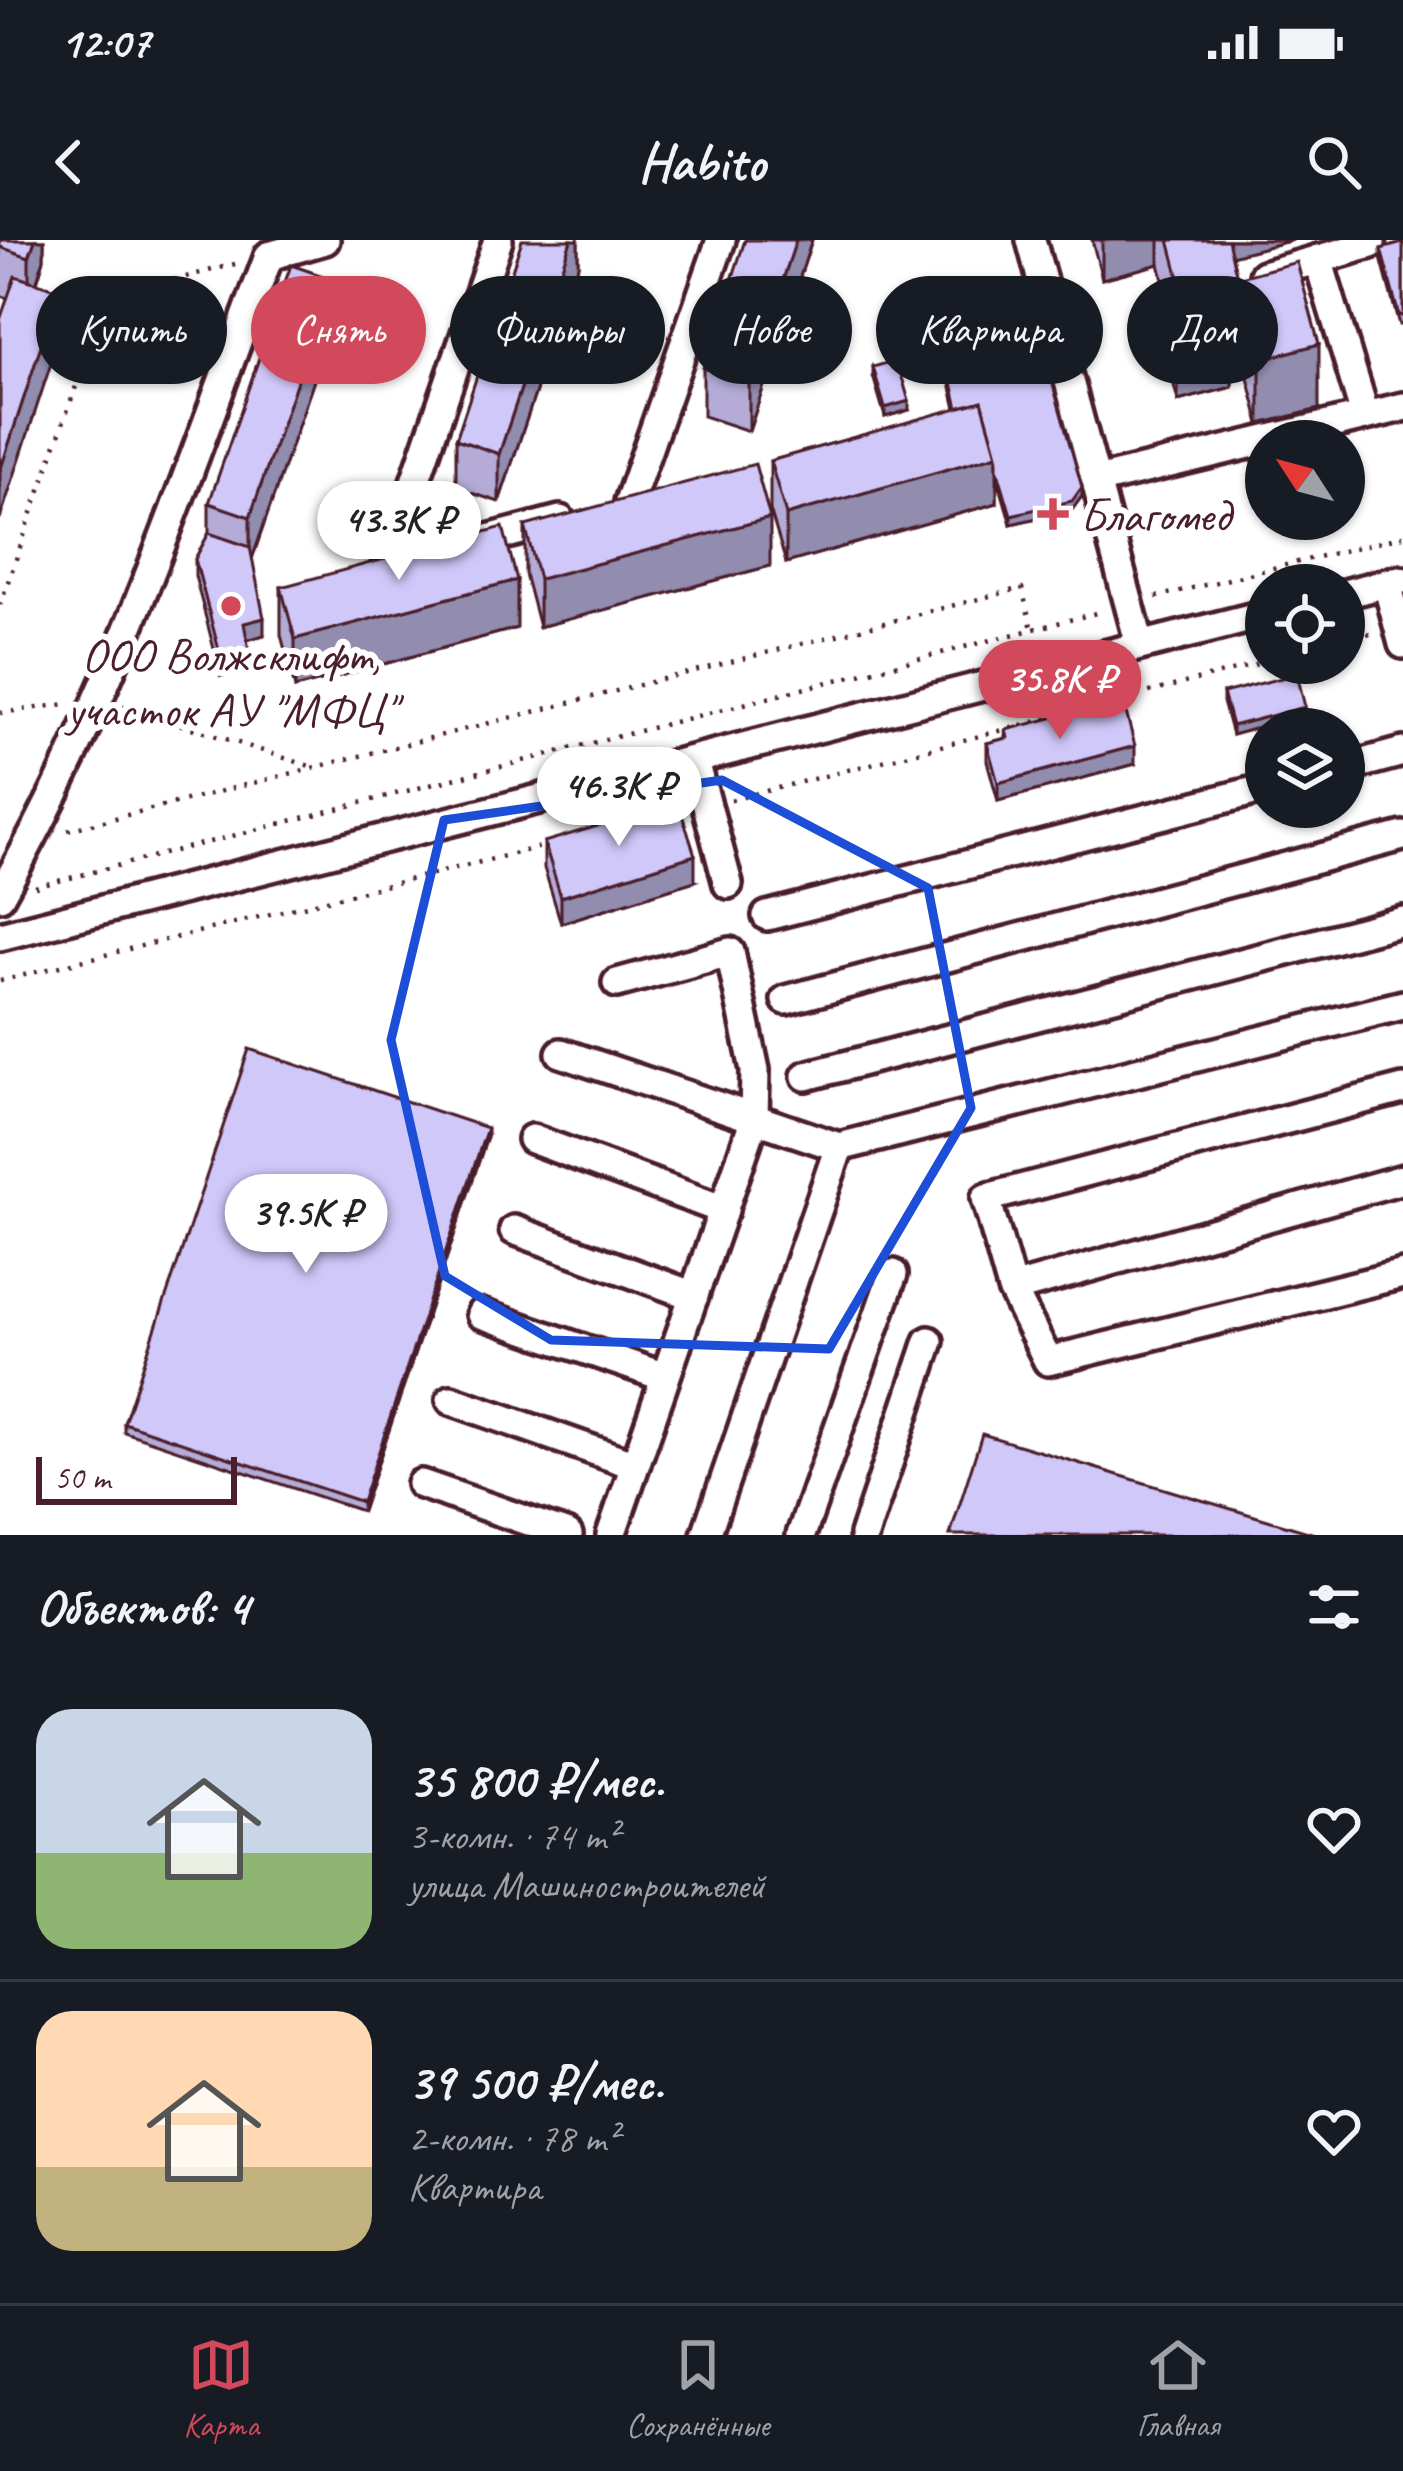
<!DOCTYPE html>
<html lang="ru">
<meta charset="utf-8">
<style>
:root{--surface:#171b24;--page:#20242c;--text:#f1f3f6;--muted:#9ea1a6;--line:#363941;--accent:#d1495b}
body{margin:0;font-family:Caveat,sans-serif;background:var(--page);color:var(--text);height:100vh;display:flex;flex-direction:column;font-size:45px;white-space:nowrap}
*{box-sizing:border-box;margin:0}
p{font-size:39px;color:var(--muted)}
.icon{flex:none;width:66px;height:66px;fill:none;stroke:currentColor;stroke-width:2;stroke-linecap:round;stroke-linejoin:round}
.map{position:relative;height:1295px;overflow:hidden}
.sheet{display:flex;flex-direction:column;background:var(--surface);flex:1}
.sheet>*{flex:none}
.guide{position:absolute;left:36px;top:36px;width:1332px;height:108px;display:flex;gap:24px}
.needle{width:78px;rotate:306deg}
.tools{position:absolute;left:1245px;top:180px;display:grid;gap:24px}
.tools a{display:grid;place-items:center;width:120px;height:120px;border-radius:50%;background:var(--surface);box-shadow:0 3px 9px #0004;font-size:60px}
.scale{position:absolute;left:36px;bottom:30px;width:201px;box-sizing:border-box;padding-left:12px;border:6px solid #4a1f2b;border-top:0;font-size:33px;line-height:42px;white-space:nowrap;color:#4a1f2b;-webkit-text-stroke:9px #fff;paint-order:stroke}
.price{position:absolute;translate:-50% -102px;padding:0 27px;border-radius:42px;background:#fff;color:#222;font-size:39px;line-height:78px;filter:drop-shadow(0 3px 6px #0008)}
.price::after{content:'';position:absolute;left:50%;top:72px;width:36px;height:27px;margin-left:-18px;background:inherit;clip-path:polygon(0 0,100% 0,50% 100%)}
.price.selected{background:var(--accent);color:#fff}
ul{padding:0;list-style:none}
li{display:flex;align-items:center;gap:36px;height:300px;padding:0 36px}
li+li{border-top:3px solid var(--line)}
li span{display:grid;place-items:center;flex:none;width:336px;height:240px;border-radius:36px;color:#555}
li>.icon{margin-inline-start:auto}
span .icon{width:144px;height:144px;fill:#fffc;stroke-width:1}
li b{font-size:51px}
h2{display:flex;justify-content:space-between;align-items:center;height:144px;padding:0 36px;font-size:51px}
.tag{padding:0 42px;border-radius:54px;background:var(--surface);box-shadow:0 3px 9px #0004;font-size:42px;line-height:108px}
.tag.selected{background:var(--accent);color:#fff}
.status{display:flex;justify-content:space-between;align-items:center;height:84px;padding:0 60px;background:var(--surface);direction:ltr}
.status svg{height:33px;fill:currentColor}
header{display:flex;justify-content:space-between;align-items:center;height:156px;padding:0 36px;background:var(--surface);font-size:54px;font-weight:600}
.dock{display:flex;justify-content:space-around;align-items:center;height:168px;border-top:3px solid var(--line);background:var(--surface);font-size:33px;color:var(--muted)}
.dock a{display:grid;justify-items:center;gap:6px}
.dock .selected{color:var(--accent)}
.map>svg:first-child{display:block}
.lines{fill:none;stroke-linecap:round;stroke-linejoin:round}
.minor-casing{stroke:#4a1f2b;stroke-width:36}
.path{stroke:#4a1f2b;stroke-width:4.5;stroke-dasharray:3 9;stroke-linecap:butt}
.minor{stroke:#fff;stroke-width:27}
.wall{fill:#b4acd7;stroke:#4a1f2b;stroke-width:3}
.shaded-wall{fill:#928caf;stroke:#4a1f2b;stroke-width:3}
.building{fill:#d1c8fa;stroke:#4a1f2b;stroke-width:3}
.marked{fill:none;stroke:#1d4ed8;stroke-width:9;stroke-linejoin:round}
.poi-dot{fill:#d1495b;stroke:#fff;stroke-width:4.5}
.labels{text-anchor:middle;stroke-width:12;stroke-linejoin:round;paint-order:stroke}
.poi-label{font-size:48px;fill:#4a1f2b;stroke:#fff;text-anchor:start}
</style>
<div class="status"><b>12:07</b><svg viewBox="0 0 49 12"><path d="M0 12V9h3v3zM5 12V6h3v6zM10 12V3h3v9zM15 12V0h3v12zM26 1h20v11H26zM47 4h2v5h-2z"/></svg></div>
<header><svg class="icon" aria-label="back" viewBox="0 0 24 24"><path d="M15 5l-7 7 7 7"/></svg>Habito<svg class="icon" aria-label="search" viewBox="0 0 24 24"><circle cx="10" cy="10" r="6"/><path d="M15 15l6 6"/></svg></header>
<div class="map">
<svg width="1403" height="1295" viewBox="0 0 1403 1295">
<rect width="100%" height="100%" fill="#fff"/>
<filter id="ink" filterUnits="userSpaceOnUse"><feTurbulence type="fractalNoise" baseFrequency=".00833" numOctaves="2"/><feDisplacementMap in="SourceGraphic" scale="24" xChannelSelector="R" yChannelSelector="G"/><feConvolveMatrix kernelMatrix="1 2 1 2 8 2 1 2 1" color-interpolation-filters="sRGB"/></filter>
<g filter="url(#ink)">
<g class="lines">
<defs>
<g id="minor">
<path d="M1031,0L1140,405"/>
<path d="M269,16L325,0"/>
<path d="M1318,19L1365,175"/>
<path d="M1264,35L1371,4L1370,0"/>
<path d="M1096,241L1403,167"/>
<path d="M629,262L721,0"/>
<path d="M469,304L560,280"/>
<path d="M386,326L498,0"/>
<path d="M1387,343L1403,404"/>
<path d="M1344,354L1399,340"/>
<path d="M695,521L728,644"/>
<path d="M1344,528L1403,512"/>
<path d="M0,656C115,455 187,232 269,16"/>
<path d="M767,676L1266,548"/>
<path d="M0,696L1266,374"/>
<path d="M786,760L1403,596"/>
<path d="M561,813L839,907L1403,765"/>
<path d="M806,836L1403,681"/>
<path d="M1403,849L986,958L1012,1049L1048,1121L1403,1034"/>
<path d="M532,899L724,970"/>
<path d="M514,990L694,1056"/>
<path d="M1012,1049L1403,939"/>
<path d="M481,1074L665,1137"/>
<path d="M451,1160L635,1225"/>
<path d="M421,1244L568,1295"/>
<path d="M611,1295L754,881L755,830L730,712L617,743"/>
<path d="M706,1295L839,907"/>
<path d="M801,1295L893,1034"/>
<path d="M864,1295L929,1101"/>
</g>
</defs>
<use href="#minor" class="minor-casing"/>
<g class="path">
<path d="M58,70L239,23"/>
<path d="M1156,357L1403,296"/>
<path d="M0,365L107,57"/>
<path d="M1344,401L1374,393"/>
<path d="M1053,453L1059,475"/>
<path d="M123,466L313,527"/>
<path d="M1091,467L1266,422"/>
<path d="M0,473L66,464"/>
<path d="M731,560L1069,473"/>
<path d="M68,590L1022,348L1032,389"/>
<path d="M35,647L1104,371"/>
<path d="M0,741L545,606"/>
</g>
<use href="#minor" class="minor"/>
</g>
<g class="wall">
<path d="M0,0H44V19L37,43L59,99L7,58L0,55Z"/>
<path d="M578,0V25L499,262L456,248V199Z"/>
<path d="M812,0L749,191L703,176V128Z"/>
<path d="M1092,0H1293L1232,15L1237,38L1319,169L1260,184L1247,134L1232,138V147L1178,161L1164,106V43L1159,24L1102,39Z"/>
<path d="M1403,3V84L1399,85L1381,18V9Z"/>
<path d="M332,88L252,318L264,395L247,400L249,428L221,436L195,336V319L209,293V263Z"/>
<path d="M943,104L1082,256L1072,270L1011,284L997,236V263L786,323L770,270V221L956,169L943,113Z"/>
<path d="M873,127L909,170L885,177L873,136Z"/>
<path d="M525,286L770,326L539,387L525,334Z"/>
<path d="M281,347L517,388L295,448L281,395Z"/>
<path d="M1223,453L1305,475L1232,495L1223,462Z"/>
<path d="M1098,473L1135,524L998,561L987,521V503L1006,498V490Z"/>
<path d="M544,602L695,641L561,683L544,628Z"/>
<path d="M487,897L362,1271L124,1192V1183Z"/>
</g>
<g class="shaded-wall">
<path d="M35,0H44V19L29,65V17Z"/>
<path d="M571,0H578V25L499,262V214Z"/>
<path d="M796,0H812L749,191V143Z"/>
<path d="M1102,0H1159V24L1102,39Z"/>
<path d="M1216,0H1293L1216,20Z"/>
<path d="M332,39V88L250,325V277Z"/>
<path d="M59,50V99L0,279V231Z"/>
<path d="M1247,70V134L1232,138V147L1178,161V97L1229,75Z"/>
<path d="M1319,104V169L1260,184V120Z"/>
<path d="M909,161V170L885,177V168Z"/>
<path d="M997,215V263L786,323V275Z"/>
<path d="M1082,247V256L1072,270L1011,284V275Z"/>
<path d="M770,278V326L539,387V339Z"/>
<path d="M517,340V388L295,448V399Z"/>
<path d="M264,378V395L244,401V383Z"/>
<path d="M249,410V428L221,436V418Z"/>
<path d="M1305,467V475L1232,495V486Z"/>
<path d="M1135,506V524L998,561V543Z"/>
<path d="M695,615V641L561,683V657Z"/>
<path d="M487,888V897L362,1271V1262Z"/>
</g>
<g class="building">
<path d="M0,0H35L29,17L0,7Z"/>
<path d="M522,0H571L499,214L456,199Z"/>
<path d="M745,0H796L749,143L703,128Z"/>
<path d="M1169,0H1228L1237,38L1297,22L1319,104L1260,120L1247,70L1229,75L1232,83L1178,97L1164,42L1179,38Z"/>
<path d="M1403,3V75L1399,76L1381,9Z"/>
<path d="M291,25L332,39L250,277L209,263Z"/>
<path d="M15,36L59,50L0,231V80Z"/>
<path d="M1034,78L1082,247L1072,261L1011,275L997,228V215L982,161L958,168L943,104Z"/>
<path d="M897,120L909,161L885,168L873,127Z"/>
<path d="M982,161L997,215L786,275L770,221Z"/>
<path d="M755,224L770,278L539,339L525,286Z"/>
<path d="M503,287L517,340L295,399L281,347Z"/>
<path d="M209,293L250,307L264,378L244,383L249,410L221,418L195,319Z"/>
<path d="M1297,434L1305,467L1232,486L1223,453Z"/>
<path d="M1124,465L1135,506L998,543L987,503L1008,498L1006,490L1096,466L1098,473Z"/>
<path d="M678,562L695,615L561,657L544,602Z"/>
<path d="M249,809L487,888L362,1262L124,1183Z"/>
<path d="M982,1194L1318,1295H950Z"/>
</g>
</g>
<path class="marked" d="M722,540L928,648L971,868L829,1109L551,1100L445,1036L391,800L444,580Z"/>
<g class="poi-dot">
<path d="M1047 256h12v12h12v12h-12v12h-12v-12h-12v-12h12z"/>
<circle cx="231" cy="366" r="12"/>
</g>
<g class="labels">
<g class="poi-label">
<text x="1080" y="291">Благомед</text>
<text x="231" y="431" text-anchor="middle">ООО Волжсклифт,<tspan x="231" dy="55">участок АУ "МФЦ"</tspan></text>
</g>
</g>
</svg>
<div class="tools">
<a><svg class="needle" viewBox="-14 -14 28 28"><path d="M0-13l5 13h-10z" fill="#e53935"/><path d="M0 13l5-13h-10z" fill="#9ea1a6"/></svg></a>
<a><svg class="icon" aria-label="locate" viewBox="0 0 24 24"><circle cx="12" cy="12" r="6"/><path d="M12 2v4M12 18v4M2 12h4M18 12h4"/></svg></a>
<a><svg class="icon" aria-label="layers" viewBox="0 0 24 24"><path d="M12 4l9 5-9 5-9-5zM3 14l9 5 9-5"/></svg></a>
</div>
<div class="scale">50 m</div>
<b class="price" style="left:399px;top:343px">43.3K ₽</b>
<b class="price selected" style="left:1060px;top:502px">35.8K ₽</b>
<b class="price" style="left:619px;top:609px">46.3K ₽</b>
<b class="price" style="left:306px;top:1036px">39.5K ₽</b>
<div class="guide">
<a class="tag">Купить</a>
<a class="tag selected">Снять</a>
<a class="tag">Фильтры</a>
<a class="tag">Новое</a>
<a class="tag">Квартира</a>
<a class="tag">Дом</a>
</div>
</div>
<section class="sheet">
<h2>Объектов: 4<svg class="icon" aria-label="filters" viewBox="0 0 24 24"><path d="M4 7h16M4 17h16"/><circle cx="9" cy="7" r="2"/><circle cx="15" cy="17" r="2"/></svg></h2>
<ul>
<li><span style="background:linear-gradient(#c9d6e8 60%,#8fb573 0)"><svg class="icon" aria-label="home" viewBox="0 0 24 24"><path d="M3 11l9-7 9 7M6 9v11h12V9"/></svg></span><div><b>35 800 ₽/мес.</b><p>3-комн. · 74 m²</p><p>улица Машиностроителей</p></div><svg class="icon" aria-label="heart" viewBox="0 0 24 24"><path d="M12 20l-8-8c-3-5 5-10 8-4 3-6 11-1 8 4z"/></svg></li>
<li><span style="background:linear-gradient(#ffd9b3 65%,#c2b280 0)"><svg class="icon" aria-label="home" viewBox="0 0 24 24"><path d="M3 11l9-7 9 7M6 9v11h12V9"/></svg></span><div><b>39 500 ₽/мес.</b><p>2-комн. · 78 m²</p><p>Квартира</p></div><svg class="icon" aria-label="heart" viewBox="0 0 24 24"><path d="M12 20l-8-8c-3-5 5-10 8-4 3-6 11-1 8 4z"/></svg></li>
</ul>
</section>
<nav class="dock">
<a class="selected"><svg class="icon" aria-label="map" viewBox="0 0 24 24"><path d="M3 6l6-2 6 2 6-2v14l-6 2-6-2-6 2zM9 4v14M15 6v14"/></svg>Карта</a>
<a><svg class="icon" aria-label="saved" viewBox="0 0 24 24"><path d="M7 4h10v16l-5-4-5 4z"/></svg>Сохранённые</a>
<a><svg class="icon" aria-label="home" viewBox="0 0 24 24"><path d="M3 11l9-7 9 7M6 9v11h12V9"/></svg>Главная</a>
</nav>
